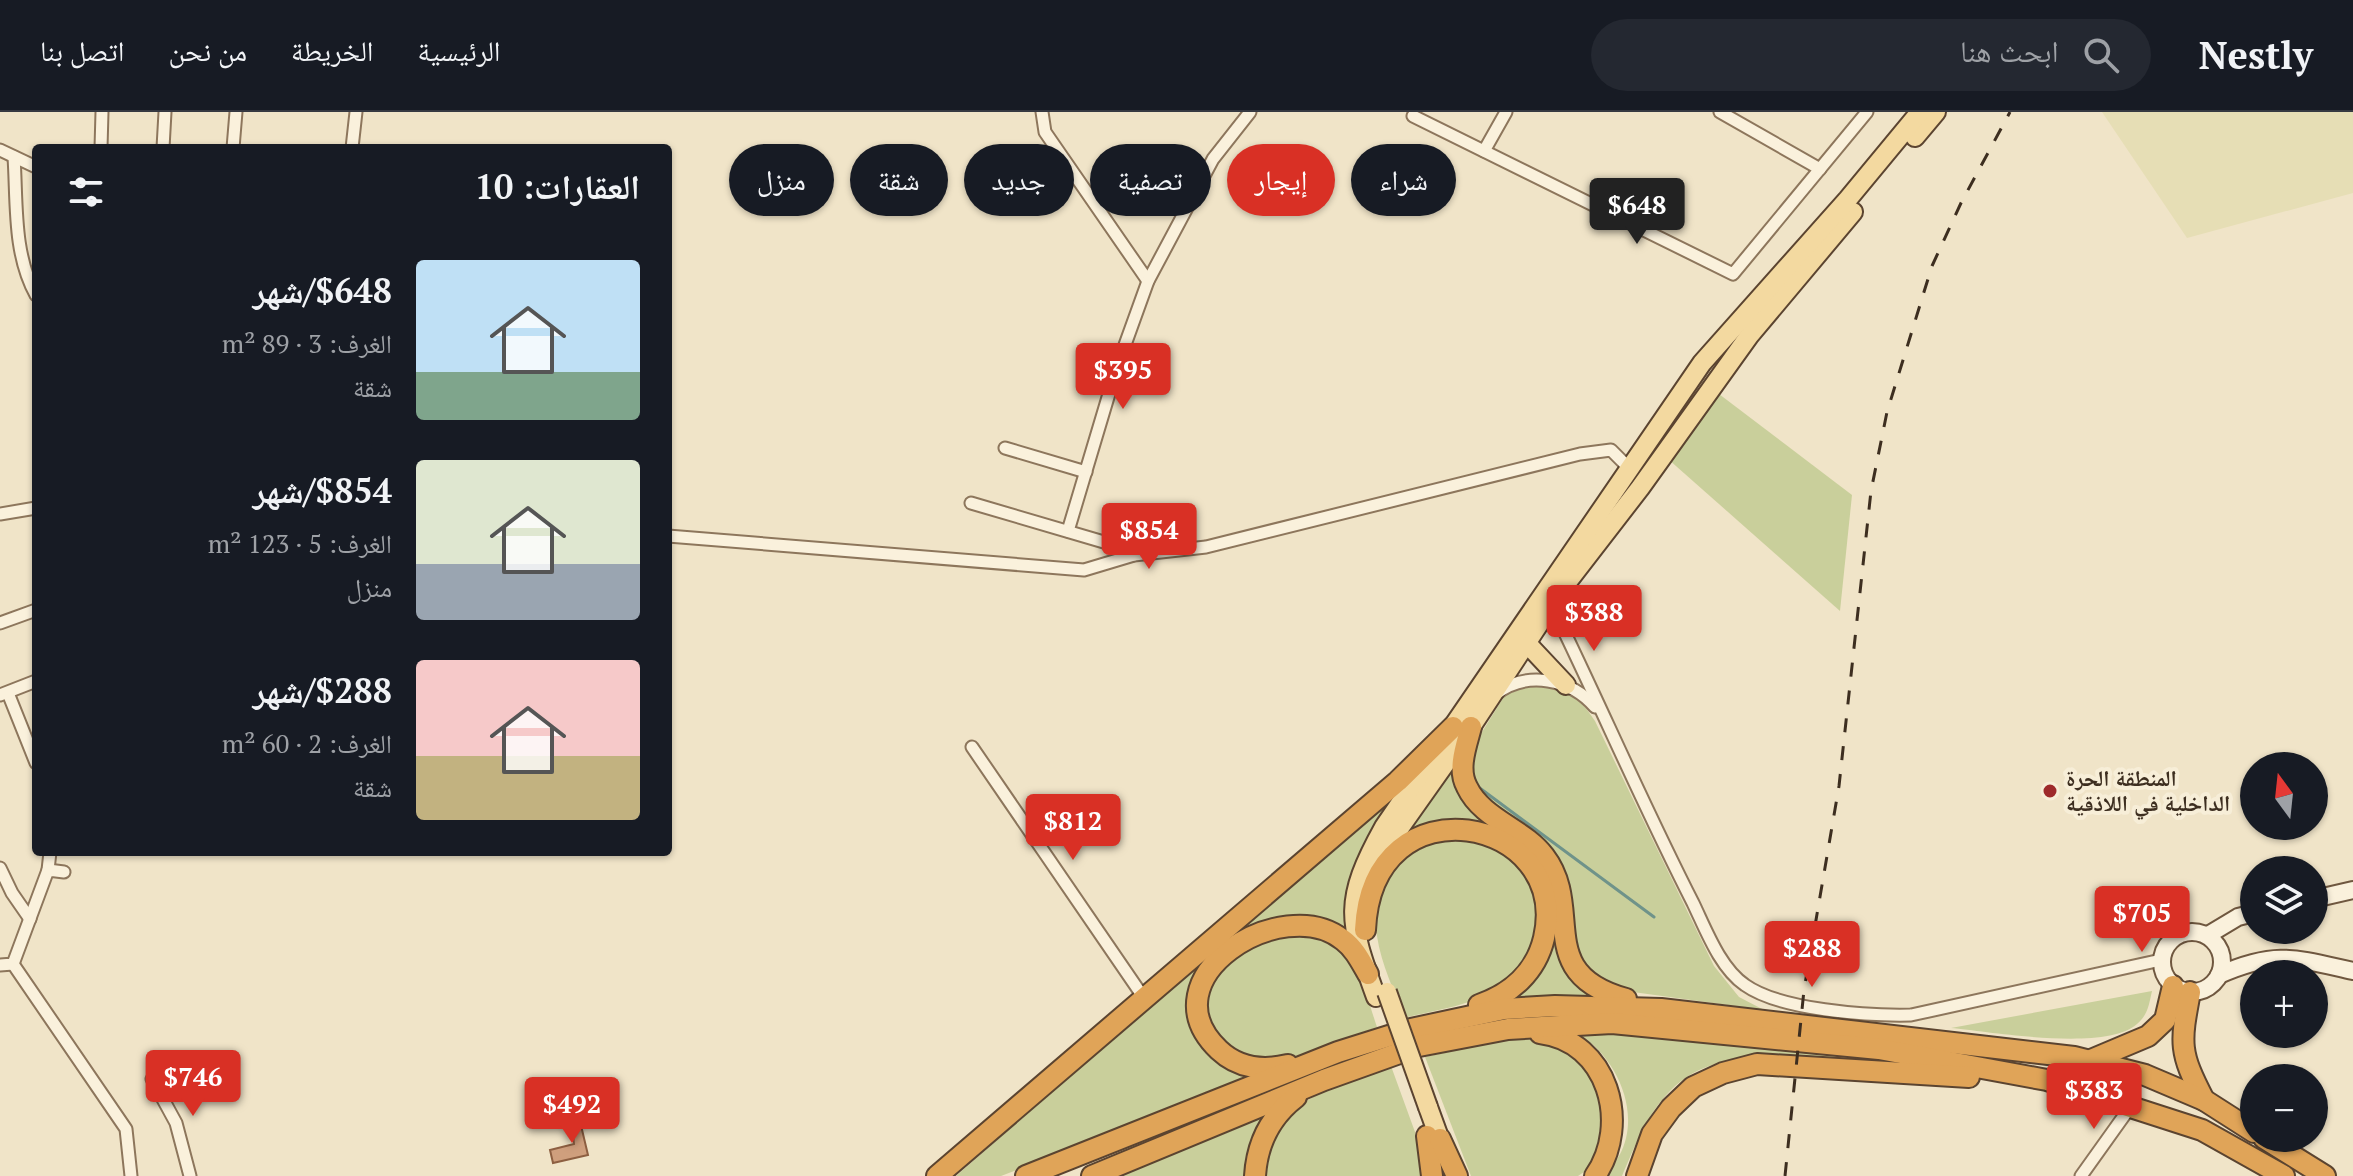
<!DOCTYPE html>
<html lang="ar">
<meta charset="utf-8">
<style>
:root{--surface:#171b24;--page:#242831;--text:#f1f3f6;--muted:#9ea1a6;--line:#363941;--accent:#d93025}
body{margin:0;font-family:"PT Serif","Noto Naskh Arabic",serif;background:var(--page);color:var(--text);direction:rtl;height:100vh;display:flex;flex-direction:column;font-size:30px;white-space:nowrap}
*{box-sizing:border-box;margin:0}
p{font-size:26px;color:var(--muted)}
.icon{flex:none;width:44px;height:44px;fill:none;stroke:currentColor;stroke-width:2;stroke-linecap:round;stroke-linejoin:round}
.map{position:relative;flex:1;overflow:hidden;direction:ltr}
.side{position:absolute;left:32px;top:32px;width:640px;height:712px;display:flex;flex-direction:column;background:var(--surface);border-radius:8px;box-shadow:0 2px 6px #0004;direction:rtl}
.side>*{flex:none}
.banner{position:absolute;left:696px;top:32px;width:760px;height:72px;direction:rtl;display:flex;gap:16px}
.needle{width:52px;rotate:345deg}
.buttons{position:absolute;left:2240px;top:640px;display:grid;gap:16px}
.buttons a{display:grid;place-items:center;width:88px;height:88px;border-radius:50%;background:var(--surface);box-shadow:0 2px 6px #0004;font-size:40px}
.price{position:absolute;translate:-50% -68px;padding:0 18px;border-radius:8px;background:var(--accent);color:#fff;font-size:26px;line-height:52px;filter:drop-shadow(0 2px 4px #0008)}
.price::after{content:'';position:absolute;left:50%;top:48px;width:24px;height:18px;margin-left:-12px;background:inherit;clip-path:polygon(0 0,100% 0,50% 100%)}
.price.active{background:#222;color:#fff}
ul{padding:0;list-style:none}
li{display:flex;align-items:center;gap:24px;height:200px;padding:0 32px}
li span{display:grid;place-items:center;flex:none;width:224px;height:160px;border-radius:8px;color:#555}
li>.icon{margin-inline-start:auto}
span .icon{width:96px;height:96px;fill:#fffc;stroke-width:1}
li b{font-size:34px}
h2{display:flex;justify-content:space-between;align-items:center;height:96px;padding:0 32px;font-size:34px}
.tag{padding:0 28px;border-radius:36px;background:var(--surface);box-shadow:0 2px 6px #0004;font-size:28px;line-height:72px}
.tag.active{background:var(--accent);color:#fff}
header{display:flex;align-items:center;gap:48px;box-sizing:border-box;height:112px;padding:0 40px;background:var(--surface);border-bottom:2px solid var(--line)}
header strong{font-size:38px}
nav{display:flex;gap:44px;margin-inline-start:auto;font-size:28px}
.search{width:560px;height:72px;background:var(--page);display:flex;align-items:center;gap:20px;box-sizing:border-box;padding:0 28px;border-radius:44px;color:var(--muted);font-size:30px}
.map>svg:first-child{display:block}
.farmland{fill:#e6deb5}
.green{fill:#c9cf9b}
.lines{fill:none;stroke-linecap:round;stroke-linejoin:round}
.stream{stroke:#6f938a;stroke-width:3}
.building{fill:#cf9f7d;stroke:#8d5f41;stroke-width:2}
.street-casing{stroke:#8d765c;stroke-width:15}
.secondary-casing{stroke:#6f573f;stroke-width:20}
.primary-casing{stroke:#5b4430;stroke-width:22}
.highway-casing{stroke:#5b4430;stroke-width:24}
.street{stroke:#faf1dc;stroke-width:11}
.secondary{stroke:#faf1dc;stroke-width:16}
.primary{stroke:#f3d9a0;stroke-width:18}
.highway{stroke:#e0a458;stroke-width:20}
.rail{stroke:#3d2e20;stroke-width:3;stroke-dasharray:14 14;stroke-linecap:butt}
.primary-bridge-casing{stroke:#5b4430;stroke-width:22;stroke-linecap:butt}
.primary-bridge{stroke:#f3d9a0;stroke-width:18}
.poi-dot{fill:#9e2a2b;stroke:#f7eed8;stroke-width:3}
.labels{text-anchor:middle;stroke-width:8;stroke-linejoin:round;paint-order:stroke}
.poi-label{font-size:22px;font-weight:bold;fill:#3d2e20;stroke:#f7eed8;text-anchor:start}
</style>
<header>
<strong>Nestly</strong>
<div class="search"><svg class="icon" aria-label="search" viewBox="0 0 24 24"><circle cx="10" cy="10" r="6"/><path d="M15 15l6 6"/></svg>ابحث هنا</div>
<nav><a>الرئيسية</a><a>الخريطة</a><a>من نحن</a><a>اتصل بنا</a></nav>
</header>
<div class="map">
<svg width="2353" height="1064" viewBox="0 0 2353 1064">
<rect width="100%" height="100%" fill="#f0e4c8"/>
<path class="farmland" d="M2102,0H2353V81L2187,126Z"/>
<g class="green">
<path d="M1719,282L1852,383L1840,499L1668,347Z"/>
<path d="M1532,573C1568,578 1575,579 1595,609L1714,854L1739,885L1764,898L1633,880L1583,859L1469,663L1472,636L1505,583Z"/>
<path d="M1457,649C1456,694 1487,709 1521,732C1529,738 1539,744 1544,752C1565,793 1546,865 1598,884L1515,887C1523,879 1535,870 1540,860C1575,804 1540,730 1479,713C1454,706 1425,715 1402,725Z"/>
<path d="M1398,680C1369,723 1339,766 1346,820C1302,797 1277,807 1233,823Z"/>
<path d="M1459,725C1473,730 1493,733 1506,741C1551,771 1547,846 1503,874C1475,893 1436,898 1404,906C1395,880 1381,852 1377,824C1368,766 1404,732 1459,725Z"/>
<path d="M1305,822C1315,825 1327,827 1335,832C1360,846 1368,890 1377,915C1346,926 1285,955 1253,947C1199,934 1193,866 1240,839C1258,829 1285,825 1305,822Z"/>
<path d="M1208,843L1197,865L1198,917L1260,964L1001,1064H956Z"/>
<path d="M2152,879C2149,892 2148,903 2137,912C2106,940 1993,920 1951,916Z"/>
<path d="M1579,922H1642L1882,950C1817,947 1719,927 1670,979C1647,1002 1635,1034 1622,1064H1603C1608,1058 1615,1051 1619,1044C1643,1001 1616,945 1579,922Z"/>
<path d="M1514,926L1551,929L1569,937L1597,969L1609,1024L1590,1056L1578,1064H1471L1425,945Z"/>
<path d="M1391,954L1419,1031L1423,1064H1262C1271,988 1329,977 1391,954Z"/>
<path d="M1268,1002L1246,1064H1111L1231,1019Z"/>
</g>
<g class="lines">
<path class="stream" d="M1477,674L1654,805"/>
</g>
<path class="building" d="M579,1005L588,1043L553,1051L550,1038L574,1032L571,1006Z"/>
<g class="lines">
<defs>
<g id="street">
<path d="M1042,0L1045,20L1148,169"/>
<path d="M1720,0L1820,57"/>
<path d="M1413,4L1733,162L1867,0"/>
<path d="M101,36L102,0"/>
<path d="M163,36L165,0"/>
<path d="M233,36L236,0"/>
<path d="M352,36L356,0"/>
<path d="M0,38L36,55"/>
<path d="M1484,39L1506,0"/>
<path d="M14,45C17,91 13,142 36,183"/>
<path d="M1005,336L1086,360"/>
<path d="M971,391L1114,433L1134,443"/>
<path d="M0,402L36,396"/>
<path d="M1068,419L1117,255L1148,169L1213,47L1250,0"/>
<path d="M668,424L1084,458L1134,443L1206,435L1580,342L1611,338L1630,357"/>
<path d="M1561,482L1560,501L1565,521C1608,611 1648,703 1693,791C1706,818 1720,856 1745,873C1780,898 1867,904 1911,903L2161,848"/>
<path d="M0,511L36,498"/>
<path d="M8,581L36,651"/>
<path d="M1496,582C1527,558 1571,567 1595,595"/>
<path d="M0,583L36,569"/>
<path d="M972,635L1144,886"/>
<path d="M0,756L12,781L30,807"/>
<path d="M48,758L50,740"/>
<path d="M13,852L126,1017L131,1064"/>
<path d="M0,853L13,852L48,758L64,760"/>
<path d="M152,967L176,1011L190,1064"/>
<path d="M2081,1064L2131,994"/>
</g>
<g id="secondary">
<path d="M2314,787L2353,778"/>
<circle cx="2192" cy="850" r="30"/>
<path d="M2208,823L2238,805L2254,801"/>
<path d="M2219,863C2276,838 2295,846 2353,859"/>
</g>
<g id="primary">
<path d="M1915,25L1936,0"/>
<path d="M1519,523L1566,573"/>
<path d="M1375,758L1396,721L1471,615L1562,477L1640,376L1749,224L1853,100"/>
<path d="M1376,885C1348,808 1343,789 1384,715L1702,251L1848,87L1920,0"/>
<path d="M1428,995L1444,1039"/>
</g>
<g id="highway">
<path d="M1471,615C1466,634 1457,657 1467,675C1482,707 1524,717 1544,744C1585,797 1532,861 1626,887"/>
<path d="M1365,818C1372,664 1572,704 1544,826C1536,860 1511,882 1479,893"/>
<path d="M2190,880C2180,932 2179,940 2204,988"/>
<path d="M1540,921C1608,929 1631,1012 1595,1064"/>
<path d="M2091,948L2148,924L2165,908L2173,874"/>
<path d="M1288,953C1263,959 1238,956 1219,938C1143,866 1283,779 1343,828C1355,837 1361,850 1368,862"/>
<path d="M1427,1024L1432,1064"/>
<path d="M2264,1026L2325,1064"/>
<path d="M1440,1027L1457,1064"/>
<path d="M937,1064L1398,669L1453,615"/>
<path d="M1026,1064L1338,940L1411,917L1504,897L1555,894L1661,897L2074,945L2145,963L2204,988L2254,1020"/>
<path d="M1092,1064L1324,968L1419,934L1508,917L1612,911L1879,937L2047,968L2202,1018L2284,1064"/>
<path d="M1255,1064C1257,1032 1270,1005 1296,985"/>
<path d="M1637,1064L1652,1022L1671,996L1693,975L1723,961L1757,952L1969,965"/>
</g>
</defs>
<use href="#street" class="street-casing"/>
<use href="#secondary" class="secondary-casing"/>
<use href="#primary" class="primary-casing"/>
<use href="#highway" class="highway-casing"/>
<use href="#street" class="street"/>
<use href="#secondary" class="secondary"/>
<use href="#primary" class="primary"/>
<use href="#highway" class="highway"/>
<path class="rail" d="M1785,1064L1804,878L1839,674L1871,379L1887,300L1932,154L1961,91L2010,0"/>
<defs>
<path id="primary-bridge" d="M1387,880L1428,995"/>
</defs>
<use href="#primary-bridge" class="primary-bridge-casing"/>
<use href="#primary-bridge" class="primary-bridge"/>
</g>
<circle class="poi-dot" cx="2050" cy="679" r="8"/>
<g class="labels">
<g class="poi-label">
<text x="2066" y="674">المنطقة الحرة<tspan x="2066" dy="25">الداخلية في اللاذقية</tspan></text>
</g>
</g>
</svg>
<div class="buttons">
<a><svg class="needle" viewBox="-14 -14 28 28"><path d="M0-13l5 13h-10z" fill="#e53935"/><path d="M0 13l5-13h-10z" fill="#9ea1a6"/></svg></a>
<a><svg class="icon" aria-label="layers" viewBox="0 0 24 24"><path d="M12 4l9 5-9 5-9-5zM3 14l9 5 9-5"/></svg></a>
<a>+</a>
<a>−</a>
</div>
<b class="price active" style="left:1637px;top:134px">$648</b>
<b class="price" style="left:1123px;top:299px">$395</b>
<b class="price" style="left:1149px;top:459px">$854</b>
<b class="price" style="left:1594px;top:541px">$388</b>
<b class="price" style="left:1073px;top:750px">$812</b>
<b class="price" style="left:2142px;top:842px">$705</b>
<b class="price" style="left:1812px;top:877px">$288</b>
<b class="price" style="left:193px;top:1006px">$746</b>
<b class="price" style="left:2094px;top:1019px">$383</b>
<b class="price" style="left:572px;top:1033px">$492</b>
<div class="banner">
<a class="tag">شراء</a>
<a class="tag active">إيجار</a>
<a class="tag">تصفية</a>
<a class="tag">جديد</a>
<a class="tag">شقة</a>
<a class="tag">منزل</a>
</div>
<section class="side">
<h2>العقارات: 10<svg class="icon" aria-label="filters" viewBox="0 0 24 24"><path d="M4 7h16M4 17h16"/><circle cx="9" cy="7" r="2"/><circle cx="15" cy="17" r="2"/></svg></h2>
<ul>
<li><span style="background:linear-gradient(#bfe0f5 70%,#7fa58c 0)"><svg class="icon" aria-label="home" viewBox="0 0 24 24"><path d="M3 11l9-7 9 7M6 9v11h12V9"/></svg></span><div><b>$648/شهر</b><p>الغرف: 3 · 89 m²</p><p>شقة</p></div></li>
<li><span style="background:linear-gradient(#dfe7d0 65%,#9aa5b1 0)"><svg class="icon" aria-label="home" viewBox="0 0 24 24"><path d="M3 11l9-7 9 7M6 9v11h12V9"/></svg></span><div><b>$854/شهر</b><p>الغرف: 5 · 123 m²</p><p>منزل</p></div></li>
<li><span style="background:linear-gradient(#f6c9c9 60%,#c2b280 0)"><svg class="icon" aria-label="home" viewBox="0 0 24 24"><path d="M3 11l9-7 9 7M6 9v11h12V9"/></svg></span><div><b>$288/شهر</b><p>الغرف: 2 · 60 m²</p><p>شقة</p></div></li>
</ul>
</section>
</div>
